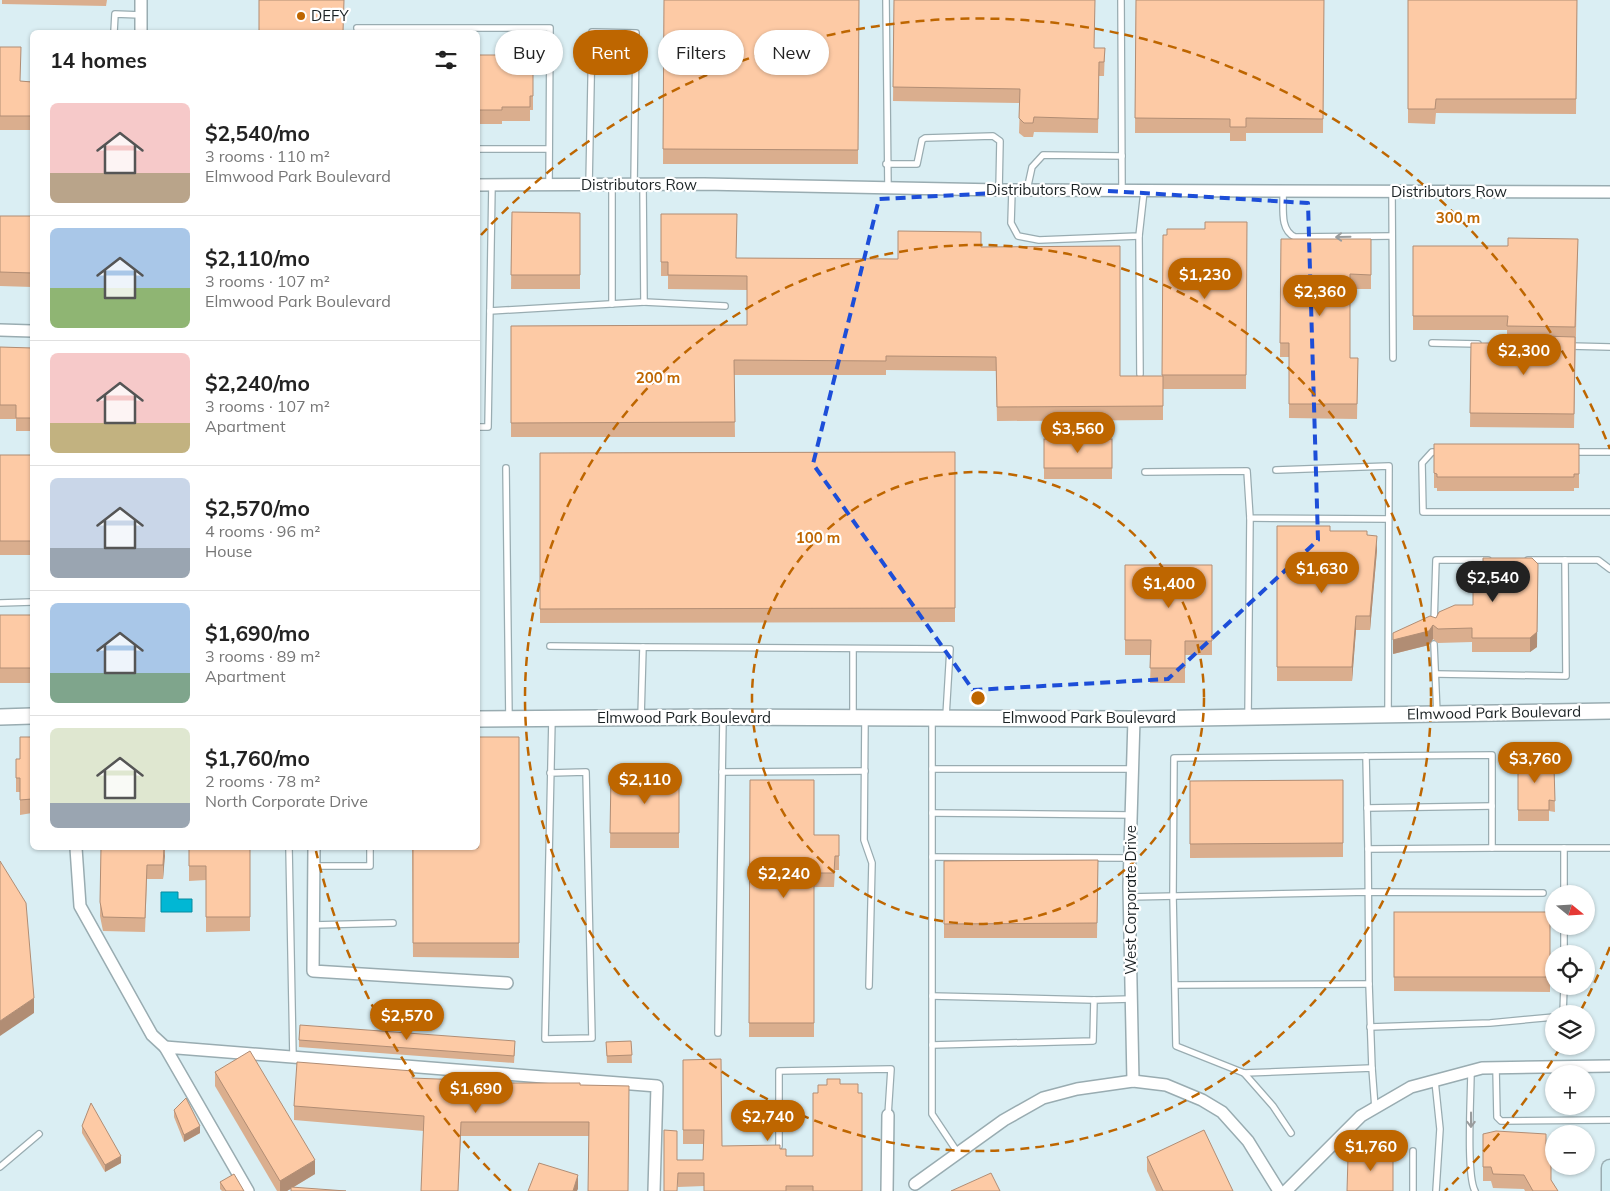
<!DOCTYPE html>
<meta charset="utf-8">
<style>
:root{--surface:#fff;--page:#f6f6f6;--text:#222;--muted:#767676;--line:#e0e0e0;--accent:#be6600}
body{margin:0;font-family:Mulish,sans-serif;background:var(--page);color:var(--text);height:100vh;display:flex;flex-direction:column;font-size:19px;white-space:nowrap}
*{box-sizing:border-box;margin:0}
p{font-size:16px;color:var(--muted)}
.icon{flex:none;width:28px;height:28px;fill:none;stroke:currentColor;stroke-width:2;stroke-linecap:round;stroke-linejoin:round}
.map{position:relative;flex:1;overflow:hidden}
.side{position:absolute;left:30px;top:30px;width:450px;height:820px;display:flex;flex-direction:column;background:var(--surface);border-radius:8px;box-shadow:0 1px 4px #0004}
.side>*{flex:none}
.top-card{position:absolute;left:495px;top:30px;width:475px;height:45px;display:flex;gap:10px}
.needle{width:32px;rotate:108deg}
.controls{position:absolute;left:1545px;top:885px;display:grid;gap:10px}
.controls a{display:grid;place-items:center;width:50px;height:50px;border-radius:50%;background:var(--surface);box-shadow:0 1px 4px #0004;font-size:25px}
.price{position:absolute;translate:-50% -42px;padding:0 11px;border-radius:18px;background:var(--accent);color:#fff;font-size:16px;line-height:32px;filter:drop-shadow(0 1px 2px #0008)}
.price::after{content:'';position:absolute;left:50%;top:30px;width:15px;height:11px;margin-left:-8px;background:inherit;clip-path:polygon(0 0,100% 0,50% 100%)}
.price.on{background:#222;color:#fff}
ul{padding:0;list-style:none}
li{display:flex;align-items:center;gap:15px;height:125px;padding:0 20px}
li+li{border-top:1px solid var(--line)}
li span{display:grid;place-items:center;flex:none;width:140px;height:100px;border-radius:8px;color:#555}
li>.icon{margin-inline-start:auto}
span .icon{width:60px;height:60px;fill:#fffc;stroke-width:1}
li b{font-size:21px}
h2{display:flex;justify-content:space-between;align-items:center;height:60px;padding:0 20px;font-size:21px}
.pill{padding:0 18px;border-radius:22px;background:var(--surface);box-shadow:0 1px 4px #0004;font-size:18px;line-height:45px}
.pill.on{background:var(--accent);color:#fff}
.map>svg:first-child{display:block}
.water{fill:#01b7d4;stroke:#098ba0}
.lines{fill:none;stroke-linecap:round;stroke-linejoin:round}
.service-casing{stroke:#99acb1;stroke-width:8}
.minor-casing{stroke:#99acb1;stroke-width:14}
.tertiary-casing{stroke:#99acb1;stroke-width:18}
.secondary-casing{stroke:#99acb1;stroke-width:19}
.service{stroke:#fff;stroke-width:5.5}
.minor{stroke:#fff;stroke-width:11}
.tertiary{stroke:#fff;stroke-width:15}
.secondary{stroke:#d0ecf2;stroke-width:16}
.wall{fill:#daae8e}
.shaded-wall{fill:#b18d74}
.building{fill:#fdcaa5;stroke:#b18d74}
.oneway{stroke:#999c9d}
.marked{fill:none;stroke:#1d4ed8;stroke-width:4;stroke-dasharray:10 6;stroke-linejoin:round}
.ring{fill:none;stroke:#be6600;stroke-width:2.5;stroke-dasharray:9 6}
.poi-dot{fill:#be6600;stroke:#fff;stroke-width:2}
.labels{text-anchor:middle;stroke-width:4.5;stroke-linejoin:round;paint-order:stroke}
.poi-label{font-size:15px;fill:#1c2325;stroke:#fff;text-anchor:start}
.street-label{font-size:15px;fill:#1c2325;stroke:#fff}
.centre{fill:#be6600;stroke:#fff;stroke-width:2.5}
.ring-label{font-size:15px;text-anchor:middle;font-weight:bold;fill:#be6600;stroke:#fff;stroke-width:4.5;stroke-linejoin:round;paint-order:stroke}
</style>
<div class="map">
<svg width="1610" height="1191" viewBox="0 0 1610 1191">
<rect width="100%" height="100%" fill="#daeef3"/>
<path class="water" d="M161,892H178V899H192V912H161Z"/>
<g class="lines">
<defs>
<g id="service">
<path d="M886,0L888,188"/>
<path d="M1121,0L1122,191"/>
<path d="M114,32L115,14L141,15"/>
<path d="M358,32L357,28H550L549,185"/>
<path d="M478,149H549"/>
<path d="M886,164H917L922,140L925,138L993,136L1000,141L999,190"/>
<path d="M589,185L592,32L636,33L634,185"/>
<path d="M1012,190L1011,223L1018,236L1039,240L1139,236L1144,191"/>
<path d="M1027,190L1032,167L1043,155L1122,156"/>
<path d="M1283,191C1284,207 1279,230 1295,237L1392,236"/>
<path d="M1392,192L1393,358"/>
<path d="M1139,236L1140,374"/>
<path d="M644,302L725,306"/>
<path d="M612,304V185"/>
<path d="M490,311L644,302L643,185"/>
<path d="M1432,343L1478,344"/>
<path d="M1570,346L1610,347"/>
<path d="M478,427H488L492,185"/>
<path d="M1441,452H1432L1422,463L1423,512H1610"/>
<path d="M1573,452H1610"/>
<path d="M506,468L509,719"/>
<path d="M1276,470L1389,466L1388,714"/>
<path d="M1145,472L1247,471L1250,518L1388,519"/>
<path d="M1528,560H1598L1610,569"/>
<path d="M0,603L32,602"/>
<path d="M1434,624L1436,560H1488"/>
<path d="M1434,644L1437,714"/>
<path d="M550,646L643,647"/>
<path d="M1437,674L1566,676L1565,560"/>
<path d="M1248,716L1250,518"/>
<path d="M641,717L643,647L950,649L946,716"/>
<path d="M853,717V649"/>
<path d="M865,718L864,840L872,863L869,986"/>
<path d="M932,718V1114L958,1153"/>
<path d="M1366,756L1368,849"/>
<path d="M932,769H1132"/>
<path d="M722,772L865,771"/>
<path d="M550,773L586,772L592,1038L545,1039L552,719"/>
<path d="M1367,808L1492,806"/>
<path d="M932,813L1131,815"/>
<path d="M289,848L293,1057"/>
<path d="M1564,848V894"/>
<path d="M932,857L1129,858"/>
<path d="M314,866H370V848"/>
<path d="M1129,897L1369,892L1543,893"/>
<path d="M313,925L393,923"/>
<path d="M1564,926V954"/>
<path d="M1175,985L1369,984"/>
<path d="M932,996L1094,1000"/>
<path d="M1563,1014L1564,986"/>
<path d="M1370,1027L1490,1023L1554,1017"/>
<path d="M718,1033L723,719"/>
<path d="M932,1045L1093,1041L1094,1000L1131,999"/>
<path d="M1372,1068L1369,984L1368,849L1492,848"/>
<path d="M1496,1068L1497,1117L1501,1121L1610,1120"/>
<path d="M1471,1071C1471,1094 1466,1175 1475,1191"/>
<path d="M1244,1073L1273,1106L1291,1133"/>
<path d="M1435,1081L1440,1129L1436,1191"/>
<path d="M1375,1108L1372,1068L1244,1073L1176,1046L1173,895L1174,758L1492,755V848H1610"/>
<path d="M779,1146V1071L891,1069L888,1115"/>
<path d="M1413,1151V1191"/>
<path d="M0,1167L39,1134"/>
</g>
<g id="minor">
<path d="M141,32V0"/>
<path d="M478,185L704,184L999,190L1610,192"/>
<path d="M0,330L32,331"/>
<path d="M76,848L80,906L152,1035L165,1047"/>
<path d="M314,848L313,971L507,983"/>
<path d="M1133,1081L1129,887L1134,719"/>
<path d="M915,1184L1004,1120L1043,1098L1077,1089L1133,1081L1166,1085L1202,1100L1222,1112L1248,1141L1279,1191"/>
<path d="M248,1191L165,1047L657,1086L654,1191"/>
<path d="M887,1191L888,1115"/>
<path d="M1286,1191L1361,1116L1411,1087L1482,1068L1610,1066"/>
</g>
<g id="tertiary">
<path d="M0,717L32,716"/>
<path d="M478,719L719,717L1134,719L1610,711"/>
</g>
<path id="secondary" d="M1610,1191V1168"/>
</defs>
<use href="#service" class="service-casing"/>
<use href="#minor" class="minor-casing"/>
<use href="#tertiary" class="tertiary-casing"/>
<use href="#secondary" class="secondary-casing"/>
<use href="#service" class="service"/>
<use href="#minor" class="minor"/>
<use href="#tertiary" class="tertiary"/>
<use href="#secondary" class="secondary"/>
</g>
<g class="wall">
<path d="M2,0H107L106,6L2,4Z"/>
<path d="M664,0H859L858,164H663Z"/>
<path d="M894,0L1094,48H1105L1104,76H1099L1098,133L1034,132L1033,137H1024L1019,133L1020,103L893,101Z"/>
<path d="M1136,0H1324L1323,133H1246V141H1230V133H1135Z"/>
<path d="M1408,0H1577L1576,114L1436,113L1435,124L1408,123Z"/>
<path d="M0,47L20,81L32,82V130H0Z"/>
<path d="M478,55H533V110H530V121H502V124H478Z"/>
<path d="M512,212L580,213V289H511Z"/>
<path d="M661,214L737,258L898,259L981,247L1120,376H1162L1163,235H1167L1247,222L1246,389H1163V420L997,421L996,371L886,370V375H734L735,437H511V326L747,325V290L668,289V276H661Z"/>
<path d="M0,216H32V287L0,286Z"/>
<path d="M1281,239H1371V289H1350V358H1358L1357,419L1289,418V357H1280Z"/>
<path d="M1578,239L1574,428L1470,427L1471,343H1507V330H1413V246H1508Z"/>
<path d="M0,347L32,348V431H16V419H0Z"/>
<rect x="1044" y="439" width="68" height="40"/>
<path d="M1434,444H1579V488H1574V491H1437V488H1434Z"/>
<path d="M955,452V622L540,623V453Z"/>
<rect x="0" y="455" width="32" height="100"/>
<path d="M1277,526L1367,535L1377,550L1370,630H1356L1352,681H1277Z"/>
<path d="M1473,564L1537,647L1530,652H1472V642L1438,643L1433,639L1429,645L1393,654L1436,618L1473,605Z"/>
<path d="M1125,565H1212V655H1185V683H1150L1151,655H1125Z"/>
<rect x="0" y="615" width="32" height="68"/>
<path d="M32,737V813L20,815V792H16V759H20Z"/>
<path d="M519,737V958L413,957L412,848Z"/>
<path d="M1546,758L1549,767H1554L1555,812L1549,811V821H1518V759Z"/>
<path d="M611,776H679V848H610Z"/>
<path d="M750,780L814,835L839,849V870H835L834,887H814V1037H749Z"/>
<path d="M1343,780V857L1190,858V781Z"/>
<path d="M101,848H165L163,879H147L145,932L103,931L100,916Z"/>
<path d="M189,848H250V931L206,932V880L189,881Z"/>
<path d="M1098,860L1097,938H944V861Z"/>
<path d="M1394,912H1550V992L1394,991Z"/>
<path d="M299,1040L515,1048L514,1063L299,1047Z"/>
<path d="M631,1041L632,1063H607L606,1042Z"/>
<path d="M683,1060L722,1146L780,1149L786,1156H813L818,1093L840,1084L862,1191H704V1186L678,1187L677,1160H703L704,1144H683Z"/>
<path d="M215,1072L315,1174L287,1191H277L215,1086Z"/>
<path d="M413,1078L463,1083L629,1086L589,1136H461L424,1131L294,1120V1106Z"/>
<path d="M174,1110L200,1133L184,1142L174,1117Z"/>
<path d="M82,1126L121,1163L105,1172L82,1133Z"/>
<path d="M1483,1134L1546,1147L1551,1180L1558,1191H1525L1524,1189L1493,1188L1491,1181H1483Z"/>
<path d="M1147,1157L1233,1191H1156L1147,1171Z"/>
<path d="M220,1182L244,1191H222L220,1189Z"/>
</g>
<g class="shaded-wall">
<path d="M1377,536V550L1370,630V616Z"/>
<path d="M1538,564L1537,647L1530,652V638Z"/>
<path d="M1356,616V630L1352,681V667Z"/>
<path d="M1433,625V639L1429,645L1393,654V640Z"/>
<path d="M164,848L165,856L163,879V865Z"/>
<path d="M34,998V1013L0,1036V1021Z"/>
<path d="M461,1122V1136L458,1191Z"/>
<path d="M200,1126V1133L184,1142V1135Z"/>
<path d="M121,1156V1163L105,1172V1165Z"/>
<path d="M315,1160V1174L287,1191H280V1181Z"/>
<path d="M578,1175V1189L577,1191H573Z"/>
</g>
<g class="building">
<path d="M259,0H344L343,32H259Z"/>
<path d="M664,0H859L858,150L663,149Z"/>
<path d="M894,0H1095L1094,48H1105L1104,62H1099L1098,119L1034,117L1033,123H1024L1019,118L1020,89L893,87Z"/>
<path d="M1136,0H1324L1323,119L1246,118V127H1230V119L1135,118Z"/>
<path d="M1408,0H1577L1576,99H1436L1435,109H1408Z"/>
<path d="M0,47H21L20,81L32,82V116H0Z"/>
<path d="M478,55H533V96H530V107H502V110H478Z"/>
<path d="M512,212L580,213V275H511Z"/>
<path d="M661,214H737L736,258L898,259V231L981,232V247L1120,246V376H1163V406L997,407L996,357L886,356V361L734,360L735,422L511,423V326L747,325V276L668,275V262H661Z"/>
<path d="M0,216H32V273L0,272Z"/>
<path d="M1205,222H1247L1246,375H1162L1163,235H1167V229H1205Z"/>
<path d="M1508,238L1578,239L1575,327L1507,326L1508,316H1413V246H1508Z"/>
<path d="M1281,239H1371V275L1350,274V358H1358L1357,404H1289V343H1280Z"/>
<path d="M1507,335L1575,337L1574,414L1470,413L1471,343H1507Z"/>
<path d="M0,347L32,348V418H16V405H0Z"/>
<rect x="1044" y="439" width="68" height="29"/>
<path d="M1434,444H1579V474H1574V477H1437V474L1434,473Z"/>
<path d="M955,452V608L540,609V453Z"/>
<rect x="0" y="455" width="32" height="86"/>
<path d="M1277,526H1330V531H1367V535L1377,536L1370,616H1356L1352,667H1277Z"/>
<path d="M1483,558H1532L1538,564L1537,632L1530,638H1472V628L1438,629L1433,625L1429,631L1393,640V633L1430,616L1436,618L1439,612L1455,605H1473V564L1483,565Z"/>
<path d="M1125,565H1212V641H1185V668H1150L1151,640H1125Z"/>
<rect x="0" y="615" width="32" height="53"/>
<path d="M20,737H32V799L20,800V778H16V759H20Z"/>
<path d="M478,737H519V943H413V848H478Z"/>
<path d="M1534,754L1546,755L1545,758H1548L1549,767H1554L1555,801L1549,800V810H1518V759L1533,758Z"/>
<path d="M611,776H679V833H610Z"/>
<path d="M750,780H814V835H839V856H835L834,873H814V1023H749Z"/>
<path d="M1343,780V843L1190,844V781Z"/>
<path d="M101,848H164L163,865H147L145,918L103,917L100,902Z"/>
<path d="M189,848H250V917H206V866H189Z"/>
<path d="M1098,860L1097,923L944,924V861Z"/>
<path d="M0,861L26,903L34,998L0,1021Z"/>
<rect x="1394" y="912" width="156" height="65"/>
<path d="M300,1025L515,1041L514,1056L299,1040Z"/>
<path d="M631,1041L632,1055L607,1056L606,1042Z"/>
<path d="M250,1051L315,1160L280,1181L215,1072Z"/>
<path d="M721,1059L722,1146L780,1145V1149H786V1156H813V1093H818V1085H827V1079H840V1084H858V1093H862V1191H813V1186H786V1191H704V1173H678L677,1191H664V1130L677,1131V1160H703L704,1130H683V1060Z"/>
<path d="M297,1062L413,1071L412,1078L463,1080V1083H580V1085L629,1086L628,1191H588L589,1122H461L458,1191H421L424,1116L294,1106Z"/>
<path d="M186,1098L200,1126L184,1135L174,1110Z"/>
<path d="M91,1103L121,1156L105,1165L82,1126Z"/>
<path d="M1204,1130L1233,1191H1163L1147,1157Z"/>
<path d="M1496,1131L1546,1134V1146L1551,1153V1180L1558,1191H1533L1524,1175L1493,1174L1491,1167H1483V1134Z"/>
<path d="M1367,1149H1384V1155L1393,1156V1191H1347L1348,1157H1367Z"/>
<path d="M539,1163L578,1175L573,1191H528Z"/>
<path d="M991,1173L1000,1191H951Z"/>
<path d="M234,1174L244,1191H226L220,1182Z"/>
<path d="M291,1187L346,1191H291Z"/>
</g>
<defs><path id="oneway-shaft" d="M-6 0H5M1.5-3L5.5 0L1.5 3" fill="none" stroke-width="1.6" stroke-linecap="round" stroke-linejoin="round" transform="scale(1.25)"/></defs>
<g class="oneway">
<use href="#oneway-shaft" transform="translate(1343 237) rotate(179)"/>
<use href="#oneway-shaft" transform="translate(1471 1120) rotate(90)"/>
</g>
<path class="marked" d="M1076,189L1308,203L1318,540L1168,679L973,690L813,464L879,199Z"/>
<g class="ring">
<circle cx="978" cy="698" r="226"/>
<circle cx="978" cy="698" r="453"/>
<path d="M1610 947A679 679 0 0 1 1580 1012M1560 1048A679 679 0 0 1 1445 1191M511 1191A679 679 0 0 1 316 851M481 235A679 679 0 0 1 1610 449"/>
</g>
<circle class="poi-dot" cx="301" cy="16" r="5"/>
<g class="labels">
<g class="poi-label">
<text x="311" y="21">DEFY</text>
</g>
<g class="street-label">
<text x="639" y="190">Distributors Row</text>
<text x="1044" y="195">Distributors Row</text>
<text x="1449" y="197">Distributors Row</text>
<text transform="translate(1494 713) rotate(-1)" y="5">Elmwood Park Boulevard</text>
<text x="684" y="723">Elmwood Park Boulevard</text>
<text x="1089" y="723">Elmwood Park Boulevard</text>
<text transform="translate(1131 900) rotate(-90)" y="5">West Corporate Drive</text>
</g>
</g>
<circle cx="978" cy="698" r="8" class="centre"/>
<g class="ring-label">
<text x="1458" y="223">300 m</text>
<text x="658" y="383">200 m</text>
<text x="818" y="543">100 m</text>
</g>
</svg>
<div class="controls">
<a><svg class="needle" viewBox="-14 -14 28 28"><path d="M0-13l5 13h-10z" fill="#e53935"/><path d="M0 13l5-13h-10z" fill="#767676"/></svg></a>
<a><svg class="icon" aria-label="locate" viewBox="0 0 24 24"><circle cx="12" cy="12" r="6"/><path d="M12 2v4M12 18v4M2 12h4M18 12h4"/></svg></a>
<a><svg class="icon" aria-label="layers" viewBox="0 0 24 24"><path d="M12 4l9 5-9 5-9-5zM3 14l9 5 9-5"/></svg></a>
<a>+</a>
<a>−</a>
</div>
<b class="price" style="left:1205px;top:300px">$1,230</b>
<b class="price" style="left:1320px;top:317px">$2,360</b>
<b class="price" style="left:1524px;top:376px">$2,300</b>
<b class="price" style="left:1078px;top:454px">$3,560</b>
<b class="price" style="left:1322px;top:594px">$1,630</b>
<b class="price on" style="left:1493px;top:603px">$2,540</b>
<b class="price" style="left:1169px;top:609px">$1,400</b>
<b class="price" style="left:1535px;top:784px">$3,760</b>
<b class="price" style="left:645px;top:805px">$2,110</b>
<b class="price" style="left:784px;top:899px">$2,240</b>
<b class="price" style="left:407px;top:1041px">$2,570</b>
<b class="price" style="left:476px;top:1114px">$1,690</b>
<b class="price" style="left:768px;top:1142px">$2,740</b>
<b class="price" style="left:1371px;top:1172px">$1,760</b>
<div class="top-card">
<a class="pill">Buy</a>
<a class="pill on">Rent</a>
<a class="pill">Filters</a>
<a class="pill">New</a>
</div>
<section class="side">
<h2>14 homes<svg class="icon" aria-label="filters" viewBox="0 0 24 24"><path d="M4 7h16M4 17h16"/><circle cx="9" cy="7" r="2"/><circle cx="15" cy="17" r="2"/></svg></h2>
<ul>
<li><span style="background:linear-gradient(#f6c9c9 70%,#b9a48a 0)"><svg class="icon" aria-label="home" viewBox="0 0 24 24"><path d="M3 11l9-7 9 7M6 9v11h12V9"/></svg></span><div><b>$2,540/mo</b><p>3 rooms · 110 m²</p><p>Elmwood Park Boulevard</p></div></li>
<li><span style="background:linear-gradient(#a9c7e8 60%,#8fb573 0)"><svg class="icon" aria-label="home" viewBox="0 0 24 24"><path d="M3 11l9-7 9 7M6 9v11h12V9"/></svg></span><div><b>$2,110/mo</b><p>3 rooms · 107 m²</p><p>Elmwood Park Boulevard</p></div></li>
<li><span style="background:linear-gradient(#f6c9c9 70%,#c2b280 0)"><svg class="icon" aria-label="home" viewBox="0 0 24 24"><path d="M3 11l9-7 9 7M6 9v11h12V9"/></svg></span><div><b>$2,240/mo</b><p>3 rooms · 107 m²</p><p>Apartment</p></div></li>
<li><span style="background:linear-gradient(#c9d6e8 70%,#9aa5b1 0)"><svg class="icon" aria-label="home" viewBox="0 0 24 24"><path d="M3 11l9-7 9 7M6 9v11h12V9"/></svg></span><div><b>$2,570/mo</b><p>4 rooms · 96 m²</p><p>House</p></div></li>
<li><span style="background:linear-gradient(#a9c7e8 70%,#7fa58c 0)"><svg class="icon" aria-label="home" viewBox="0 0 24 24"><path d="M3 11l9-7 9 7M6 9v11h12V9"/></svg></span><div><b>$1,690/mo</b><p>3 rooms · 89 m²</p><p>Apartment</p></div></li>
<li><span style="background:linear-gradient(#dfe7d0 75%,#9aa5b1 0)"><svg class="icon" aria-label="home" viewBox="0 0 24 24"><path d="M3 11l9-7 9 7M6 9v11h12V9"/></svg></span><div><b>$1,760/mo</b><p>2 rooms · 78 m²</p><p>North Corporate Drive</p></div></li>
</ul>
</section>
</div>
